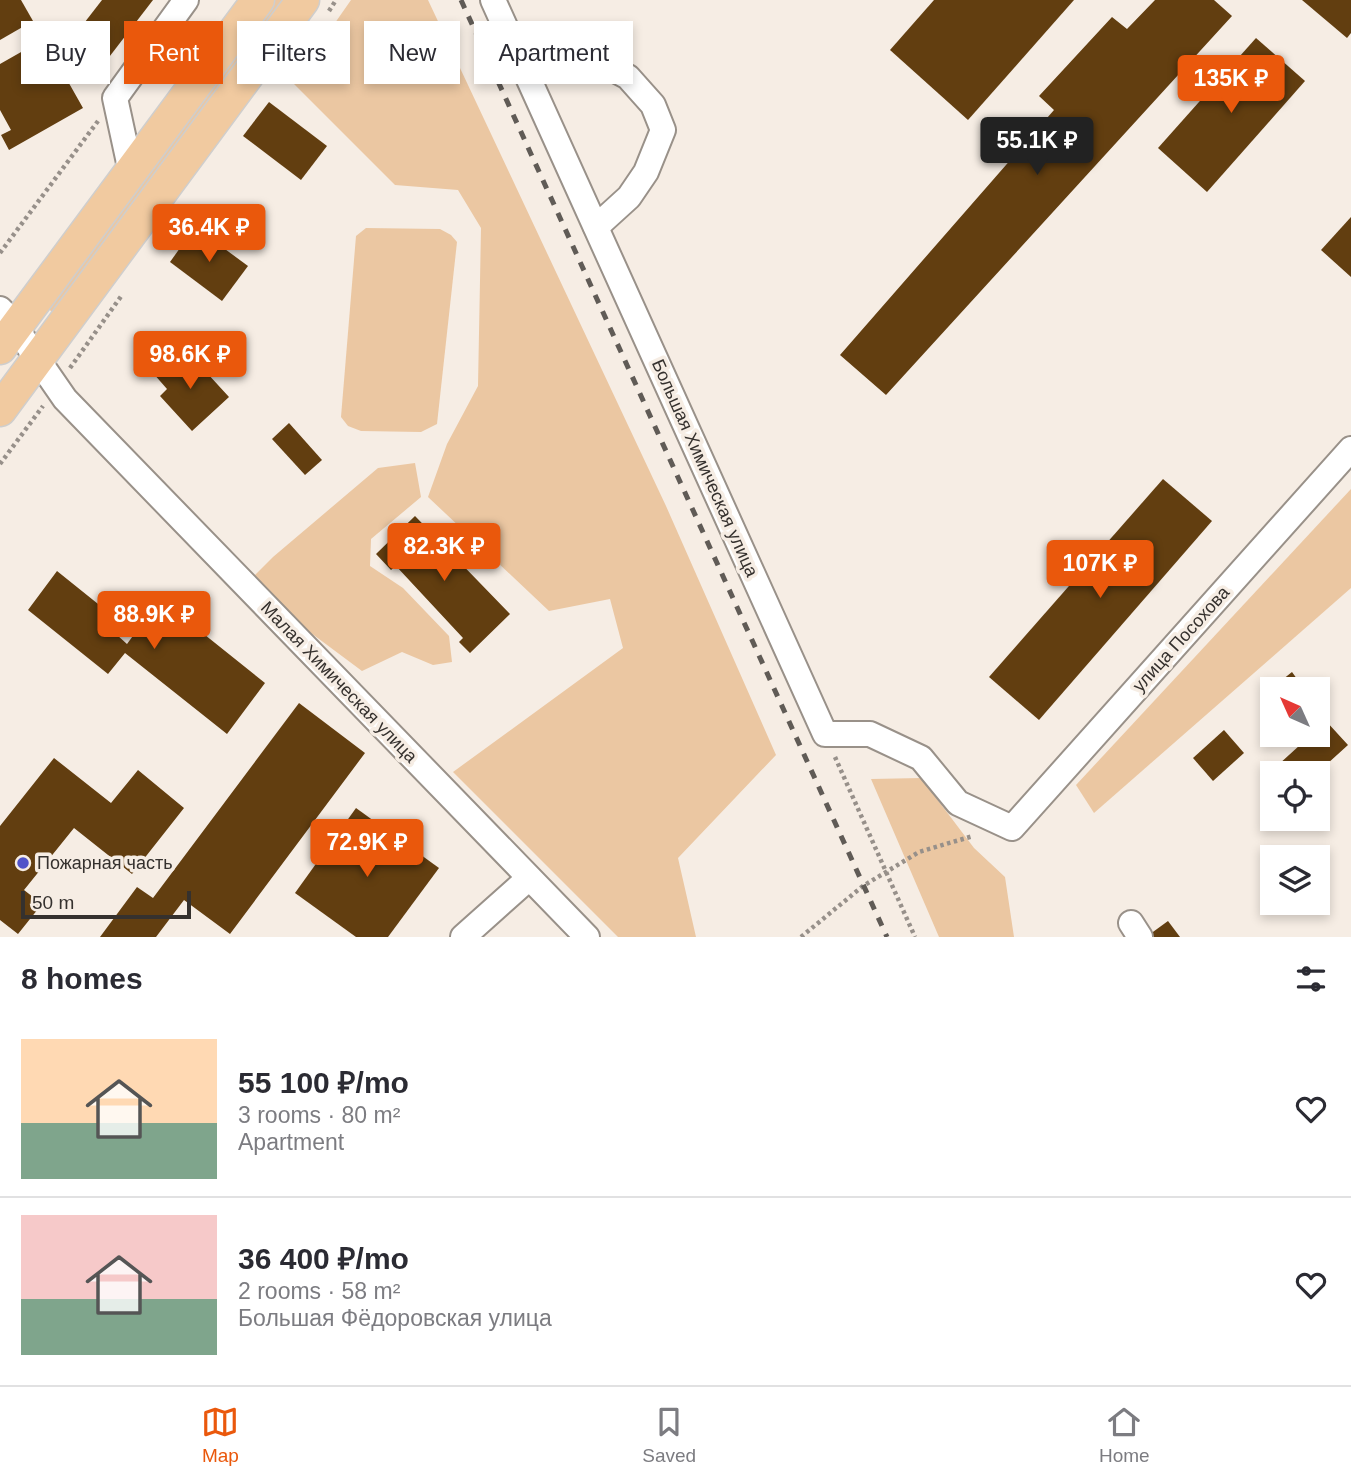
<!DOCTYPE html>
<meta charset="utf-8">
<style>
:root{--surface:#fff;--page:#f7f7f7;--text:#2b2b33;--muted:#7c7c81;--line:#e1e1e2;--accent:#ea580c}
body{margin:0;font-family:Helvetica,sans-serif;background:var(--page);color:var(--text);height:100vh;display:flex;flex-direction:column;font-size:26px;white-space:nowrap}
*{box-sizing:border-box;margin:0}
p{font-size:23px;color:var(--muted)}
.icon{flex:none;width:38px;height:38px;fill:none;stroke:currentColor;stroke-width:2;stroke-linecap:round;stroke-linejoin:round}
.map{position:relative;height:937px;overflow:hidden}
.sheet{display:flex;flex-direction:column;background:var(--surface);flex:1}
.sheet>*{flex:none}
.hud{position:absolute;left:21px;top:21px;width:700px;height:63px;display:flex;gap:14px}
.needle{width:46px;rotate:315deg}
.tools{position:absolute;left:1260px;top:677px;display:grid;gap:14px}
.tools a{display:grid;place-items:center;width:70px;height:70px;border-radius:0px;background:var(--surface);box-shadow:0 4px 10px #0003;font-size:35px}
.scale{position:absolute;left:21px;bottom:18px;width:170px;box-sizing:border-box;padding-left:7px;border:4px solid #35312e;border-top:0;font-size:19px;line-height:24px;white-space:nowrap;color:#35312e;-webkit-text-stroke:5px #f6ede4;paint-order:stroke}
.price{position:absolute;translate:-50% -60px;padding:0 16px;border-radius:7px;background:var(--accent);color:#fff;font-size:23px;line-height:46px;filter:drop-shadow(0 2px 4px #0008)}
.price::after{content:'';position:absolute;left:50%;top:42px;width:21px;height:16px;margin-left:-10px;background:inherit;clip-path:polygon(0 0,100% 0,50% 100%)}
.price.active{background:#222;color:#fff}
ul{padding:0;list-style:none}
li{display:flex;align-items:center;gap:21px;height:175px;padding:0 21px}
li+li{border-top:2px solid var(--line)}
li span{display:grid;place-items:center;flex:none;width:196px;height:140px;border-radius:0px;color:#555}
li>.icon{margin-inline-start:auto}
span .icon{width:84px;height:84px;fill:#fffc;stroke-width:1}
li b{font-size:30px}
h2{display:flex;justify-content:space-between;align-items:center;height:84px;padding:0 21px;font-size:30px}
.tag{padding:0 24px;border-radius:0px;background:var(--surface);box-shadow:0 4px 10px #0003;font-size:24px;line-height:63px}
.tag.active{background:var(--accent);color:#fff}
.tabs{display:flex;justify-content:space-around;align-items:center;height:98px;border-top:2px solid var(--line);background:var(--surface);font-size:19px;color:var(--muted)}
.tabs a{display:grid;justify-items:center;gap:4px}
.tabs .active{color:var(--accent)}
.map>svg:first-child{display:block}
.green{fill:#ebc7a2}
.building{fill:#623e10}
.lines{fill:none;stroke-linecap:round;stroke-linejoin:round}
.minor-casing{stroke:#999189;stroke-width:28}
.major-casing{stroke:#cfcecd;stroke-width:35}
.path{stroke:#97908a;stroke-width:4.5;stroke-dasharray:3.5 3.5;stroke-linecap:butt}
.minor{stroke:#fff;stroke-width:24}
.major{stroke:#f1caa0;stroke-width:32}
.rail{stroke:#605b56;stroke-width:5;stroke-dasharray:9 9;stroke-linecap:butt}
.poi-dot{fill:#5053c9;stroke:#f6ede4;stroke-width:2.5}
.labels{text-anchor:middle;stroke-width:7;stroke-linejoin:round;paint-order:stroke}
.street-label{font-size:18px;fill:#35312e;stroke:#f6ede4}
.poi-label{font-size:18px;fill:#35312e;stroke:#f6ede4;text-anchor:start}
</style>
<div class="map">
<svg width="1351" height="937" viewBox="0 0 1351 937">
<rect width="100%" height="100%" fill="#f6ede4"/>
<g class="green">
<path d="M275,0H287L55,314L47,308Z"/>
<path d="M351,0H428L666,506L776,755L678,858L696,937H618L453,772L623,648L610,599L549,611L428,497L447,444L478,386L481,228L458,190L395,185L293,83Z"/>
<path d="M366,228L440,229L451,235L457,242L437,424L421,432L361,431L348,426L341,417L356,236Z"/>
<path d="M415,463L421,497L371,539L370,566L403,588L449,636L452,662L433,665L402,652L362,671L264,598L254,576L273,557L378,468Z"/>
<path d="M1351,489V588L1094,813L1076,785Z"/>
<path d="M921,778L974,848L1005,877L1014,937H939L871,779Z"/>
</g>
<g class="building">
<path d="M0,0H21L33,21L0,40Z"/>
<path d="M102,0H153L103,65L71,40Z"/>
<path d="M934,0H1074L968,120L890,50Z"/>
<path d="M1155,0H1214L1232,16L886,395L840,355L1054,110L1039,96L1112,17L1127,29Z"/>
<path d="M1302,0H1351V33L1347,38Z"/>
<path d="M1256,38L1305,81L1207,192L1158,148Z"/>
<path d="M44,39L83,108L9,150L1,135L11,130L0,110V64Z"/>
<path d="M269,102L327,146L301,180L243,136Z"/>
<path d="M1351,217V277L1321,250Z"/>
<path d="M195,227L248,266L222,301L170,262Z"/>
<path d="M176,353L189,368L196,361L229,397L192,431L160,396L167,389L153,373Z"/>
<path d="M289,423L322,460L305,475L272,439Z"/>
<path d="M1163,479L1212,521L1039,720L989,677Z"/>
<path d="M415,516L510,614L470,653L459,642L463,638L396,566L391,570L376,554Z"/>
<path d="M57,571L113,616L107,626L127,644L160,599L265,683L227,734L125,653L108,674L28,610Z"/>
<path d="M1292,672L1305,690H1272V707L1263,695Z"/>
<path d="M299,703L365,753L230,934L184,900L156,937H100L137,887L153,898Z"/>
<path d="M1326,721L1348,745L1316,774H1286L1278,765L1311,735H1318V728Z"/>
<path d="M1224,730L1244,753L1213,781L1193,758Z"/>
<path d="M54,758L111,803L138,770L184,808L132,874L74,828L24,890L42,904L18,934L0,920V826Z"/>
<path d="M356,808L439,868L388,937H356L295,893Z"/>
<path d="M1168,921L1180,937H1146Z"/>
</g>
<g class="lines">
<defs>
<g id="minor">
<path d="M493,0L825,734H870L921,758L958,803L1012,828L1351,449"/>
<path d="M521,63L583,53L628,77L653,105L663,130L646,172L629,197L596,227"/>
<path d="M131,172L115,98L186,0"/>
<path d="M0,309L9,318L65,399L587,937"/>
<path d="M1131,923L1140,937"/>
<path d="M463,937L529,878"/>
</g>
<g id="major">
<path d="M0,348L258,0"/>
<path d="M0,410L303,0"/>
</g>
</defs>
<use href="#minor" class="minor-casing"/>
<use href="#major" class="major-casing"/>
<g class="path">
<path d="M329,11L336,0"/>
<path d="M0,253L98,121"/>
<path d="M70,368L122,295"/>
<path d="M0,464L43,406"/>
<path d="M835,757L915,937"/>
<path d="M801,937L863,886L919,852L973,836"/>
</g>
<use href="#minor" class="minor"/>
<use href="#major" class="major"/>
<path class="rail" d="M461,0L887,937"/>
</g>
<circle class="poi-dot" cx="23" cy="863" r="7"/>
<g class="labels">
<g class="street-label">
<text transform="translate(705 468) rotate(66)" y="6">Большая Химическая улица</text>
<text transform="translate(1181 639) rotate(-48)" y="6">улица Посохова</text>
<text transform="translate(339 682) rotate(46)" y="6">Малая Химическая улица</text>
</g>
<g class="poi-label">
<text x="37" y="869">Пожарная часть</text>
</g>
</g>
</svg>
<div class="tools">
<a><svg class="needle" viewBox="-14 -14 28 28"><path d="M0-13l5 13h-10z" fill="#e53935"/><path d="M0 13l5-13h-10z" fill="#7c7c81"/></svg></a>
<a><svg class="icon" aria-label="locate" viewBox="0 0 24 24"><circle cx="12" cy="12" r="6"/><path d="M12 2v4M12 18v4M2 12h4M18 12h4"/></svg></a>
<a><svg class="icon" aria-label="layers" viewBox="0 0 24 24"><path d="M12 4l9 5-9 5-9-5zM3 14l9 5 9-5"/></svg></a>
</div>
<div class="scale">50 m</div>
<b class="price" style="left:1231px;top:115px">135K ₽</b>
<b class="price active" style="left:1037px;top:177px">55.1K ₽</b>
<b class="price" style="left:209px;top:264px">36.4K ₽</b>
<b class="price" style="left:190px;top:391px">98.6K ₽</b>
<b class="price" style="left:444px;top:583px">82.3K ₽</b>
<b class="price" style="left:1100px;top:600px">107K ₽</b>
<b class="price" style="left:154px;top:651px">88.9K ₽</b>
<b class="price" style="left:367px;top:879px">72.9K ₽</b>
<div class="hud">
<a class="tag">Buy</a>
<a class="tag active">Rent</a>
<a class="tag">Filters</a>
<a class="tag">New</a>
<a class="tag">Apartment</a>
</div>
</div>
<section class="sheet">
<h2>8 homes<svg class="icon" aria-label="filters" viewBox="0 0 24 24"><path d="M4 7h16M4 17h16"/><circle cx="9" cy="7" r="2"/><circle cx="15" cy="17" r="2"/></svg></h2>
<ul>
<li><span style="background:linear-gradient(#ffd9b3 60%,#7fa58c 0)"><svg class="icon" aria-label="home" viewBox="0 0 24 24"><path d="M3 11l9-7 9 7M6 9v11h12V9"/></svg></span><div><b>55 100 ₽/mo</b><p>3 rooms · 80 m²</p><p>Apartment</p></div><svg class="icon" aria-label="heart" viewBox="0 0 24 24"><path d="M12 20l-8-8c-3-5 5-10 8-4 3-6 11-1 8 4z"/></svg></li>
<li><span style="background:linear-gradient(#f6c9c9 60%,#7fa58c 0)"><svg class="icon" aria-label="home" viewBox="0 0 24 24"><path d="M3 11l9-7 9 7M6 9v11h12V9"/></svg></span><div><b>36 400 ₽/mo</b><p>2 rooms · 58 m²</p><p>Большая Фёдоровская улица</p></div><svg class="icon" aria-label="heart" viewBox="0 0 24 24"><path d="M12 20l-8-8c-3-5 5-10 8-4 3-6 11-1 8 4z"/></svg></li>
</ul>
</section>
<nav class="tabs">
<a class="active"><svg class="icon" aria-label="map" viewBox="0 0 24 24"><path d="M3 6l6-2 6 2 6-2v14l-6 2-6-2-6 2zM9 4v14M15 6v14"/></svg>Map</a>
<a><svg class="icon" aria-label="saved" viewBox="0 0 24 24"><path d="M7 4h10v16l-5-4-5 4z"/></svg>Saved</a>
<a><svg class="icon" aria-label="home" viewBox="0 0 24 24"><path d="M3 11l9-7 9 7M6 9v11h12V9"/></svg>Home</a>
</nav>
